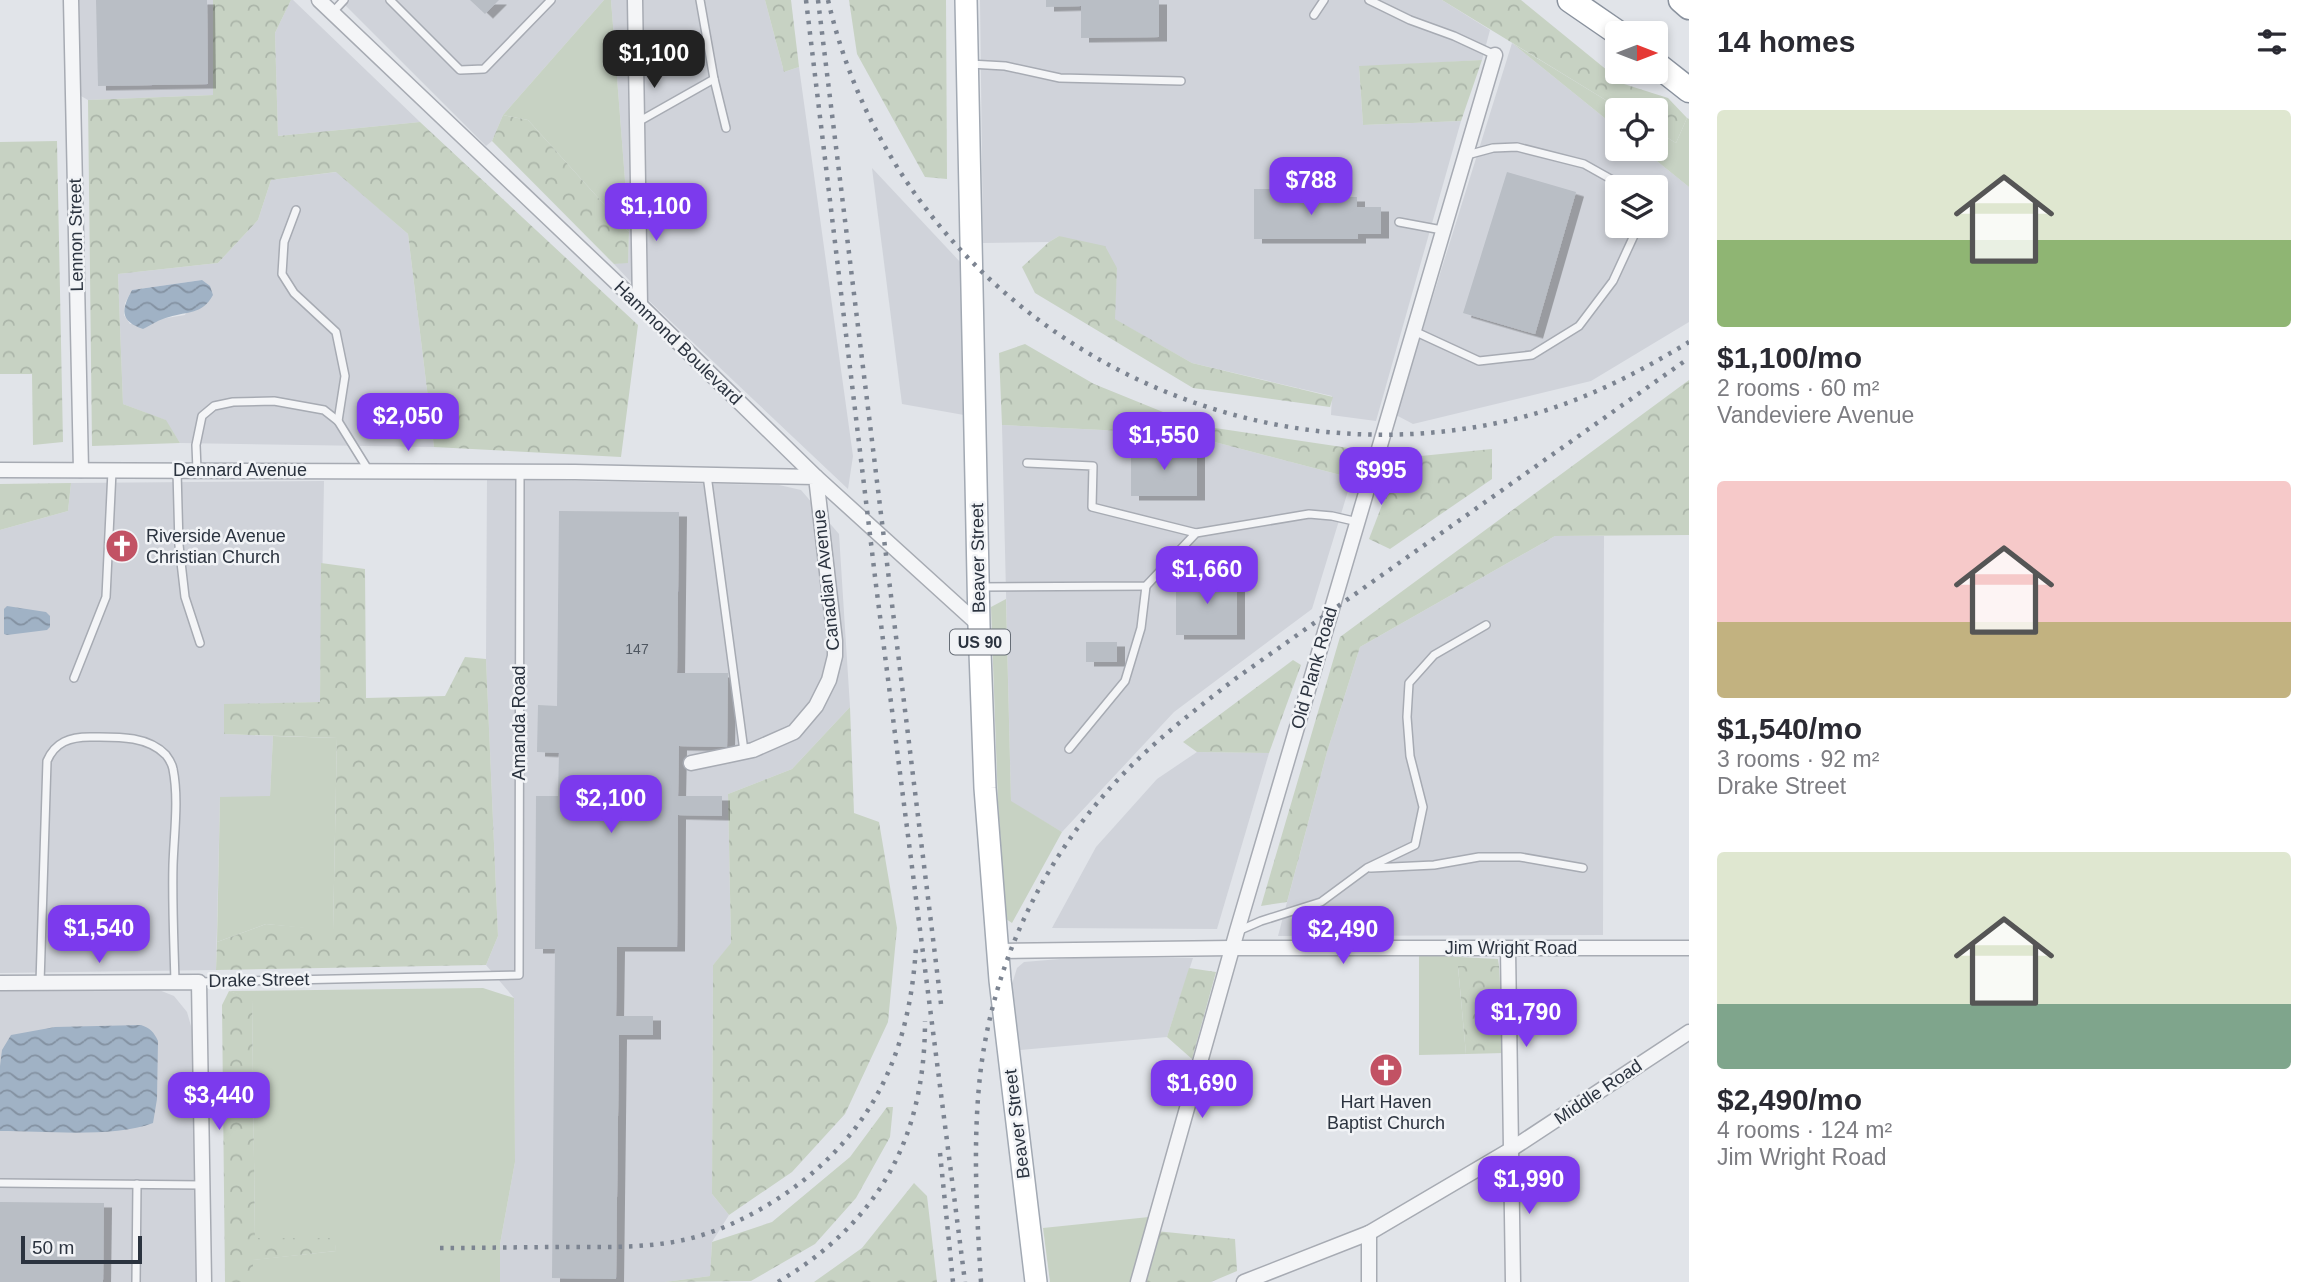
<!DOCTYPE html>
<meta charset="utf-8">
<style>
:root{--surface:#fff;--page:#f7f7f7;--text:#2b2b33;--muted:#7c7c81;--accent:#7c3aed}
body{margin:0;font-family:Arial,sans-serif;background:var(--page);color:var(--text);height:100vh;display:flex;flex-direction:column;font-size:26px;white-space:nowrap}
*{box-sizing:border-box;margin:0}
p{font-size:23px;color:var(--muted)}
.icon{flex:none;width:38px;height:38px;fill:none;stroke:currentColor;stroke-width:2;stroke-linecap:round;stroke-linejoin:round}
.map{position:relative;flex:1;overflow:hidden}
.details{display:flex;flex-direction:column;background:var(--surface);width:630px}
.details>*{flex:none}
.needle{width:46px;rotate:90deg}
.tools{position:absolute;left:1605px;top:21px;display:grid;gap:14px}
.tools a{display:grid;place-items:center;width:63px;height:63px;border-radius:7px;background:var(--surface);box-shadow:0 4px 10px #0003;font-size:35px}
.scale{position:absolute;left:21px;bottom:18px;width:121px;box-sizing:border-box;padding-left:7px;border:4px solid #2b333f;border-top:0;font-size:19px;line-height:24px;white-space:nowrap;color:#2b333f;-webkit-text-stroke:5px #f1f3f6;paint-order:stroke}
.price{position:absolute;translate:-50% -60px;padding:0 16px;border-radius:14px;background:var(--accent);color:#fff;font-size:23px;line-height:46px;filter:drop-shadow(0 2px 4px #0008)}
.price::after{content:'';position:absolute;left:50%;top:42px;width:21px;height:16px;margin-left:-10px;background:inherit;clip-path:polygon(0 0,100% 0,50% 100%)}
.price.current{background:#222;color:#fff}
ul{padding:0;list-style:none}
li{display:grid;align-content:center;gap:14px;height:371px;padding:0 28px}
li span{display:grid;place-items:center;height:217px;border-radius:7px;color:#555}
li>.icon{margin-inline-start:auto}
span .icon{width:126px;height:126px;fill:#fffc;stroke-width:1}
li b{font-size:30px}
h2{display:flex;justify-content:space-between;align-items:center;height:84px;padding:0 28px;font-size:30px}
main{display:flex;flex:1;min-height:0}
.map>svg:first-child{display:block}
.built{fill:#d0d3da;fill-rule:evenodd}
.grass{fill:#c7d2c3}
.forest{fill:url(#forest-crowns)}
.water{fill:url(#water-waves)}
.building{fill:#b9bec5;filter:url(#shadow)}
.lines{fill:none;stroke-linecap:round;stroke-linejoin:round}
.service-casing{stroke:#a7abb3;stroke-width:10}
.minor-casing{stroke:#a7abb3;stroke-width:17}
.primary-casing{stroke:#a2a9b3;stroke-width:24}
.motorway-casing{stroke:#8a929e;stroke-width:27}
.service{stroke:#f4f5f7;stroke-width:7}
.minor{stroke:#f4f5f7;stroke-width:14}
.primary{stroke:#fff;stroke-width:21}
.motorway{stroke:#fff;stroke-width:24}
.rail{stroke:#7c8491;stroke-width:4.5;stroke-dasharray:3.5 7;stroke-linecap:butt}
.labels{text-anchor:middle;stroke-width:5;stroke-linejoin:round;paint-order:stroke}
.number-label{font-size:14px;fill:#4e5660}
.shield{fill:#f1f3f6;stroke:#666d76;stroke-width:2}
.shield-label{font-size:16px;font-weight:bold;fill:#2b333f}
.street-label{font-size:18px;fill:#2b333f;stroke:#f1f3f6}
.poi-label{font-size:18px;fill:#2b333f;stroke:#f1f3f6;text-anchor:start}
</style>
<main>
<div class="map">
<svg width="1689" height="1282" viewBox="0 0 1689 1282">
<defs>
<pattern id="forest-crowns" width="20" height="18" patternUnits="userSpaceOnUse" patternTransform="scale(1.75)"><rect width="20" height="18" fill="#c7d2c3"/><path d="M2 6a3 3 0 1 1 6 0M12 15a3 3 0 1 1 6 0" fill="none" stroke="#abb5a9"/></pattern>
<pattern id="water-waves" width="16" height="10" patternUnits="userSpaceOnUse" patternTransform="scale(1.75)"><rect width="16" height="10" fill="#a0b2c5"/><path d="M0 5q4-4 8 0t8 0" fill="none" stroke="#8391a1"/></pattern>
<filter id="shadow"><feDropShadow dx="8" dy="4.5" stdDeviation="0" flood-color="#0004"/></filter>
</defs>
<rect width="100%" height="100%" fill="#e1e4e9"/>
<g class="built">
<path d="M79,0H213V95L88,100L81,96Z"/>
<path d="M291,0H293L420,122L278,136L275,33Z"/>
<path d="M340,0H604L503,115L492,141L486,146Z"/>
<path d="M611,0H765L784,72L799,67L853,456L848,489L645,297L614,264L628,262L629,232Z"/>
<path d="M980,0H1442L1490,30L1482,60L1359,67L1363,125L1461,121L1376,421L1331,415L1332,396L1192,363L1114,319L1117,268L1059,236L1049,242L983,243Z"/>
<path d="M1512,43L1617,128V149H1642L1689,187V322L1591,381L1413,424L1396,415ZM1617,187H1656V226H1617Z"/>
<path d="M872,168L962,264L964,415L902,404Z"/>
<path d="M337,172L408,234L434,447L180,443L165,420L123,404L118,274L218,263L258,220L271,180ZM202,280L185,315L130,324L124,315L125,303L132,290Z"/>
<path d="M1002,425L1184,434L1352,478L1312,609L1174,712L1062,832L1011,802Z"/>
<path d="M487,479L779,485L801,490L839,534L850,707L792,769L728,794L731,944L713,965L712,1194L729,1215L712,1242L710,1276L665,1282H500V1244L515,1162L514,998L486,965L498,936L486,659Z"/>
<path d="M324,481L320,702L224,705L225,734L273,736L270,797H220L216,970L0,973V530L68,511L71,483Z"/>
<path d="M1555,536H1604L1603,935L1278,936L1327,752L1360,647Z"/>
<path d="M1197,752L1269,753L1217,929L1052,928L1096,847L1157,779Z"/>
<path d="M1072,958H1193L1167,1037L1020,1050L1012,984L1017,968L1024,962Z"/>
<path d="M159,990L174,996L187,1012L193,1033L197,1282H0V991Z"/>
</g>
<g class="grass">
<path d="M604,0H611L629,232L528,120L503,115Z"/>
<path d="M1512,43L1622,110H1617V128Z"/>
<path d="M1687,118L1689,119V187L1642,149H1656V131L1676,143Z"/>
<path d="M1006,599L1011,801L1062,832L1012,923L1006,919L998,803L991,607Z"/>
<path d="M273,736L337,738L333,931L266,924L217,942L220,797L270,796Z"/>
<path d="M1419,955L1498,959L1499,966L1458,967L1466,1054L1419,1055Z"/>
<path d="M483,988L514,998L515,1162L500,1244V1282H253L252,1260L336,1251L334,1238H255L252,999L229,991Z"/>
<path d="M1149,1217L1130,1282H1050L1043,1228Z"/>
</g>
<g class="forest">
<path d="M213,0H291L275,33L278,136L420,122L638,325L621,457L434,447L408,234L336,172L271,180L258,220L218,263L118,274L123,404L166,420L180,443L92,446L88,100L213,95Z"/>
<path d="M765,0H791L799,67L784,72Z"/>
<path d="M849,0H946L947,179L925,177L857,54Z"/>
<path d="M1442,0H1521L1624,84L1668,98L1687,118L1676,143L1656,131V110H1622Z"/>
<path d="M1482,60L1461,121L1363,125L1359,66Z"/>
<path d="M503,115L528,120L629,232L628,263L614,264L492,141Z"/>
<path d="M57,141L63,442L33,445L32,374H0V142Z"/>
<path d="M1059,236L1105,246L1117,268L1115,319L1192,363L1333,397L1330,407L1193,388L1035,293L1022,267L1049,242Z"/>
<path d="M1025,344L1094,384L1195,425L1362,450L1352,478L1184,434L1002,425L999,353Z"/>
<path d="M1689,380V535L1555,536L1360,647L1327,752L1287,902L1261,906L1340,637Z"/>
<path d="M1492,449V479L1390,549L1369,539L1400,458Z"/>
<path d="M71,483L68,511L0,530V484Z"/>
<path d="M321,563L365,569L366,698L445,696L465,657L486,659L498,936L486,965L216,970L217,942L266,924L333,930L337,738L224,734V704L320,702Z"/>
<path d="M1293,660L1301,665L1269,753L1197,752L1183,742Z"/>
<path d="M850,707L854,813L879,822L897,928L888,1022L845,1114L792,1172L729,1215L712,1194L713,965L731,943L728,794L792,769Z"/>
<path d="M1458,966H1499L1504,1053L1466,1054Z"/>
<path d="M1189,968L1216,972L1192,1059L1167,1037Z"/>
<path d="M229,991L252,998L255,1238H335L336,1251L253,1260V1282H225L222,1005Z"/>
<path d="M887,1107H893L890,1137L856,1198L815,1244L751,1281L665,1282L710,1276L712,1242L772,1222L850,1157Z"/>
<path d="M914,1183L927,1196L937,1282H814L862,1248Z"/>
<path d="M1156,1231L1235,1239L1237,1271L1211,1282H1142Z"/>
</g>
<g class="water">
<path d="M202,280L210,286L213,295C202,315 188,311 169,317C160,319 151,325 143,329C120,321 121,310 132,290Z"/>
<path d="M7,606L46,612L50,616V627L47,630L7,635L4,634V609Z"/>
<path d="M141,1025C150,1028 154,1032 158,1041L157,1099L153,1123C114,1138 44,1131 0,1131V1066L2,1050L11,1035L55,1027Z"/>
</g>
<g class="building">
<path d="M96,0H207L208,84L98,86Z"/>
<path d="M470,0H499L485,14Z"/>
<path d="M1046,0H1159V37L1081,38V6L1046,7Z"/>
<path d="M1507,172L1576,192L1535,334L1463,313Z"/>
<path d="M1254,189H1297V197H1357V207H1381V234H1358V239H1254Z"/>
<rect x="1131" y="448" width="66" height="48"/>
<path d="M559,511L679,512L677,673H728L727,747L679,746L678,796H722V816L678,815L677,947H617L616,1016H653V1035H619L616,1279L552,1278L555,949H535L536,796H558L559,753L537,752L538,705L557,706Z"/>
<rect x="1176" y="577" width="61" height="58"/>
<rect x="1086" y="642" width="31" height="20"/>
<path d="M0,1202L104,1203L103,1282H0Z"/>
</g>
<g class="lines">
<defs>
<g id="service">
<path d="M390,0L460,70L484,69L551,0"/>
<path d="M1369,0L1410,20L1454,36L1495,55"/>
<path d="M332,13L344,0"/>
<path d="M1314,15L1324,0"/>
<path d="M970,64L1005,66L1060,78L1181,81"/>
<path d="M714,79L726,128"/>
<path d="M638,122L714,79L700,0"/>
<path d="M1467,155L1493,148L1517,147L1584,164L1625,187"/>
<path d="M296,210L284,242L282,274L294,293L336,332L345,376L338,421"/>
<path d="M1399,222L1442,230"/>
<path d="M1414,331L1479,361L1532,355L1579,326L1613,281L1637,229V226"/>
<path d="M1027,463L1093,466L1092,507L1196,533"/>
<path d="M197,470L196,445L202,416L214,406L233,402L274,401L324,410L338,421L369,471"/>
<path d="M177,471L179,545L185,597L200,643"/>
<path d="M707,475L744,751"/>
<path d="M979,587L1146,586L1196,533L1309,514L1332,516L1358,522"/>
<path d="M74,678L106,597L112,471"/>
<path d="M1069,749L1125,681L1141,628L1146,586"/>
<path d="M1371,868L1434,865L1479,857H1520L1583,868"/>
<path d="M1238,931L1261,921L1321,902L1367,868L1415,845L1423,807L1410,756L1407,717L1409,683L1434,655L1486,625"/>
<path d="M199,982L519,975L520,472"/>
<path d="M40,983L47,761C55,742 70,737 90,737C115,737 147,735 166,755C169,759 172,763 173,769C179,799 174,834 173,865C172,904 174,943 175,982"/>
<path d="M0,1183L202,1185"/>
<path d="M136,1282L137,1184"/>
</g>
<g id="minor">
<path d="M71,0L81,470"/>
<path d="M319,0L640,305L816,477L979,625"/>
<path d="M635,0L640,305"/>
<path d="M0,470L575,472L816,477L835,641V656L829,680L816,706L794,732L753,750L691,763"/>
<path d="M1508,949L1513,1282"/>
<path d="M997,951L1232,948H1689"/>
<path d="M0,983L199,982L204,1282"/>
<path d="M1369,1233V1282"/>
<path d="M1138,1282L1237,931L1495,55"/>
<path d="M1244,1282L1369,1233L1510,1150L1689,1032"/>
</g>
<path id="primary" d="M966,0L979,625L985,788L1000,980L1036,1282"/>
<g id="motorway">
<path d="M1570,0L1618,33"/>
<path d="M1681,0L1689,7"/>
<path d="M1656,64L1689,90"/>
</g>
</defs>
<use href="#service" class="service-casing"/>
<use href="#minor" class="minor-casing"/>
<use href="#primary" class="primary-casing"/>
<use href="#motorway" class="motorway-casing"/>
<use href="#service" class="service"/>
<use href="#minor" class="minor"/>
<use href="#primary" class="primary"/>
<use href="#motorway" class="motorway"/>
<g class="rail">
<path d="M806,0L876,585L965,1282"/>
<path d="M818,0L941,1004"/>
<path d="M828,0C898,304 1213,492 1515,419C1577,404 1635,375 1689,342"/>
<path d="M940,1153L953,1282"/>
<path d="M440,1248C483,1248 525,1247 568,1247C605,1247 642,1248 679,1241C718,1233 752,1216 785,1194C873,1133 910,1052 916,946"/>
<path d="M778,1282C879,1222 925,1138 925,1021"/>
<path d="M981,1282C977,1217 973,1152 979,1086C990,966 1044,853 1130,767C1162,735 1199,707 1235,679L1689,358"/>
</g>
</g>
<defs>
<symbol id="church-disc" viewBox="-11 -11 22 22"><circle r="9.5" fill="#c25264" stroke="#f1f3f6"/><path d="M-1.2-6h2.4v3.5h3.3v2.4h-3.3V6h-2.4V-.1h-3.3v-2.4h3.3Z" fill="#fff"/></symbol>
</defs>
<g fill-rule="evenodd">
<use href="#church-disc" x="103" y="527" width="38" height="38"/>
<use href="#church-disc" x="1367" y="1051" width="38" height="38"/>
</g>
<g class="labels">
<g class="number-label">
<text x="637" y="654">147</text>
</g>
<rect class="shield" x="950" y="629.5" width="60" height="25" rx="5"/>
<g class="shield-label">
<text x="980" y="648">US 90</text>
</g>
<g class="street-label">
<text transform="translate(76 235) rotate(-91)" y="6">Lennon Street</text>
<text transform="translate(678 343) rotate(44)" y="6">Hammond Boulevard</text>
<text x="240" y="476">Dennard Avenue</text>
<text transform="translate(978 558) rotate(-91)" y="6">Beaver Street</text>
<text transform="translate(826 580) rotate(-96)" y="6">Canadian Avenue</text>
<text transform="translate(1314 668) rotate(-74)" y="6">Old Plank Road</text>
<text transform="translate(519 723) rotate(-90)" y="6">Amanda Road</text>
<text x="1511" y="954">Jim Wright Road</text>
<text transform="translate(259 980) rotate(-1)" y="6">Drake Street</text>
<text transform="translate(1598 1092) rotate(-34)" y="6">Middle Road</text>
<text transform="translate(1017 1124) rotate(-97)" y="6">Beaver Street</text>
</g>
<g class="poi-label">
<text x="146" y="542">Riverside Avenue<tspan x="146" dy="21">Christian Church</tspan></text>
<text x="1386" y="1108" text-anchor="middle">Hart Haven<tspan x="1386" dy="21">Baptist Church</tspan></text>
</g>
</g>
</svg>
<div class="tools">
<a><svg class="needle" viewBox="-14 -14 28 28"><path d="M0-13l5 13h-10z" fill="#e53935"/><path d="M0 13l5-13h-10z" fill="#7c7c81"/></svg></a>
<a><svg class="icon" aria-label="locate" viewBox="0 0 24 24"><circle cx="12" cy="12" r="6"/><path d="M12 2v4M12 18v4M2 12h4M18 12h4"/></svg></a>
<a><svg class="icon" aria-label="layers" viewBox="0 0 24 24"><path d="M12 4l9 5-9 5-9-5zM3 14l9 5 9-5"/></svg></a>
</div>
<div class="scale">50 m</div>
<b class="price current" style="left:654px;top:90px">$1,100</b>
<b class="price" style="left:1311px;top:217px">$788</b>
<b class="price" style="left:656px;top:243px">$1,100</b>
<b class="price" style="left:408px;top:453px">$2,050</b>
<b class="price" style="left:1164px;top:472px">$1,550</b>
<b class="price" style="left:1381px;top:507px">$995</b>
<b class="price" style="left:1207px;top:606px">$1,660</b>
<b class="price" style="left:611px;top:835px">$2,100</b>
<b class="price" style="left:99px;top:965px">$1,540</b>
<b class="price" style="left:1343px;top:966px">$2,490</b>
<b class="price" style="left:1526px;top:1049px">$1,790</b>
<b class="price" style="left:1202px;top:1120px">$1,690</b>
<b class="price" style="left:219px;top:1132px">$3,440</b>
<b class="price" style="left:1529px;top:1216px">$1,990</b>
</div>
<section class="details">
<h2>14 homes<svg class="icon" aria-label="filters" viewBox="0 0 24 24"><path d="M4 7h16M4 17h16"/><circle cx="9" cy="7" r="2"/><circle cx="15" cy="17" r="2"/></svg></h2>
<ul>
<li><span style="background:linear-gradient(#dfe7d0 60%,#8fb573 0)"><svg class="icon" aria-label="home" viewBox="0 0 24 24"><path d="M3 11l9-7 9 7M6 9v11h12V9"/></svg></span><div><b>$1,100/mo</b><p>2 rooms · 60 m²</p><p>Vandeviere Avenue</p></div></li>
<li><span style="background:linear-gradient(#f6c9c9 65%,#c2b280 0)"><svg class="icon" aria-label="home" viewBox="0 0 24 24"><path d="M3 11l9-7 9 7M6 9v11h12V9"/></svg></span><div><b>$1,540/mo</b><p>3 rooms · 92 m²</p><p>Drake Street</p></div></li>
<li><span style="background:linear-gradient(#dfe7d0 70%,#7fa58c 0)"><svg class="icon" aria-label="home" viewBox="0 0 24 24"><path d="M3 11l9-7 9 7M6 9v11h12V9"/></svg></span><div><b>$2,490/mo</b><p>4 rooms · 124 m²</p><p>Jim Wright Road</p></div></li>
</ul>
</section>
</main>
